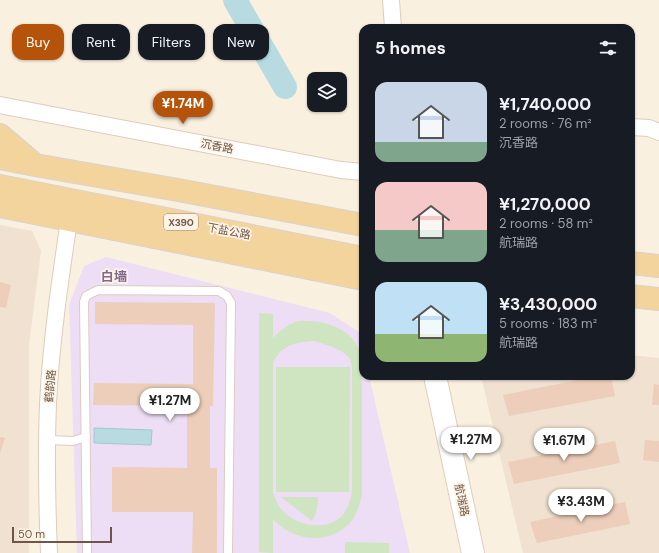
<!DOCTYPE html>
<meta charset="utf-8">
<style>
:root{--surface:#171b24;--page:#20242c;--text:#f1f3f6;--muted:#9ea1a6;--accent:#b45309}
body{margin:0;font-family:"DM Sans","Noto Sans SC",sans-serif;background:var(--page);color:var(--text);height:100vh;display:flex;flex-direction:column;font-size:15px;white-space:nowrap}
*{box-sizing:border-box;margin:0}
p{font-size:13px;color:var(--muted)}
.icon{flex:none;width:22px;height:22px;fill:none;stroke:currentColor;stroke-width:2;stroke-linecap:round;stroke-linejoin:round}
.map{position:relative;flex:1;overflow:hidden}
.side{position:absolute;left:359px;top:24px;width:276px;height:356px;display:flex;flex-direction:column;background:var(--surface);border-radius:12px;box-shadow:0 1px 3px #0004}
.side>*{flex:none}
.banner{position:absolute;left:12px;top:24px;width:287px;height:36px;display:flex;gap:8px}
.controls{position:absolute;left:307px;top:72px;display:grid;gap:8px}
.controls a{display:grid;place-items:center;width:40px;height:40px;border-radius:8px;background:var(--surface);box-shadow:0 1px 3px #0004;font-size:20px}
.scale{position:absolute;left:12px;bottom:10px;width:100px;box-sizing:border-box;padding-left:4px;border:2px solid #6e574a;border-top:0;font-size:11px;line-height:14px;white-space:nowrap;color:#6e574a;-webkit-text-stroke:3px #fdf4e6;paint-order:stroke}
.price{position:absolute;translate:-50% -34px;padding:0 9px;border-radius:14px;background:#fff;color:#222;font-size:13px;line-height:26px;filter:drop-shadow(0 1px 2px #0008)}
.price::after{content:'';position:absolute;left:50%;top:24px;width:12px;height:9px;margin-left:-6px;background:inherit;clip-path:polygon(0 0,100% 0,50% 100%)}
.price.selected{background:var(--accent);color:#fff}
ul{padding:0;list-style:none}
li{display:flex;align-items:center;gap:12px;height:100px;padding:0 16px}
li span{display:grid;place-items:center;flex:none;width:112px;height:80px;border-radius:12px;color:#555}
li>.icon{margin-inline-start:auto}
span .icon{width:48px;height:48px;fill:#fffc;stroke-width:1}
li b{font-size:17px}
h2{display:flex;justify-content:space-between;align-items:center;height:48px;padding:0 16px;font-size:17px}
.chip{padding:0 14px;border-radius:12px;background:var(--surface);box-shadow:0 1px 3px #0004;font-size:14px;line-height:36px}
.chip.selected{background:var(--accent);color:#fff}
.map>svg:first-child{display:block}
.residential{fill:#f0e1d0}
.education{fill:#eddef5}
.green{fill:#cfe5c1;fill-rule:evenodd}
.water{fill:#b7dbe1;stroke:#9ec9d2}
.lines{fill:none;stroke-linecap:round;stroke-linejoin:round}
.river{stroke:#b7dbe1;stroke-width:24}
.building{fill:#ecceba}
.lane-casing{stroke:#ddccbd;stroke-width:10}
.street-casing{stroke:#ddccbd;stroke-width:18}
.secondary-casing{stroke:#e1cdbc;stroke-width:24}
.primary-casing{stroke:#d9d3d0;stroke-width:24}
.lane{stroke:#fff;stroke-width:8}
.street{stroke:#fff;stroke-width:16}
.secondary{stroke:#fff;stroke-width:22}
.primary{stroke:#f3d49d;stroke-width:22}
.labels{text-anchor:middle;stroke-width:3.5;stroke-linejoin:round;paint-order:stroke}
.shield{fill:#fdf4e6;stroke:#998679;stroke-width:1}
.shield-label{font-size:10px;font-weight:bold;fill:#6e574a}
.street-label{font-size:11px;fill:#6e574a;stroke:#fdf4e6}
.quarter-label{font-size:13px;font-weight:bold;fill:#836691;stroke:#fdf4e6}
</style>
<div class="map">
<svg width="659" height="553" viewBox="0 0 659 553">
<rect width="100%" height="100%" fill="#faf0e0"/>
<g class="residential">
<path d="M0,225L32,231L41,251L29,345V553H0Z"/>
<path d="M631,355L659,358V553H523L481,376H631Z"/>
</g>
<path class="education" d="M106,257L330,313L359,332L363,351V376H369L410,553H77L69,305L84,266Z"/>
<g class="green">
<path d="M259,313L273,314V338C279,332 290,322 299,321C326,319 357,330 362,359V494C360,505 356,517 348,525C332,540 309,542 290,532C283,529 278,524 273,519V553L259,552ZM314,341C324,344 343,349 349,358C351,361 352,365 352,368V491C351,498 349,505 345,512C332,532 298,527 284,512C278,507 276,499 273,493V363C281,345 296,342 314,341Z"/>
<path d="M276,367H350L349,492H276Z"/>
<path d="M281,497H318C318,506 317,513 312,521Z"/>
<path d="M345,542L389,543V553H345Z"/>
</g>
<path class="water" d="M94,428L152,430L151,445L94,443Z"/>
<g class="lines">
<path class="river" d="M235,0L285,87"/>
</g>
<g class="building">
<path d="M0,282L11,285L6,308L0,307Z"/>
<path d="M95,302L215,303L213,406H210V468H217V553H192L193,512H112V467L187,468V406L93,405L94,383L193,384V325L95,324Z"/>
<path d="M598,376H611L615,396L509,416L503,395Z"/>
<path d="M654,384L659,385V405H652Z"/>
<path d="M0,437L5,438L0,453Z"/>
<path d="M645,440L659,441V462L643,460Z"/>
<path d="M615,441L620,463L514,484L508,462Z"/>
<path d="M625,502L630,524L537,543L530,522Z"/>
</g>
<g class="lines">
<defs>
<g id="lane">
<path d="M48,440L73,441L86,437"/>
<path d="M87,553L84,302L86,296L98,290L219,291L227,296L231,303L228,553"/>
</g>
<g id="street">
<path d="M391,0L393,28"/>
<path d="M0,105L341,170L363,172"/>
<path d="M631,127L649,128L659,132"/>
<path d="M49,553C47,504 46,453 48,404C51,342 60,281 69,220"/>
</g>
<path id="secondary" d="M435,376L473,553"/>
<g id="primary">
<path d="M0,135L34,164"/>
<path d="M0,158L35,165L178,190L363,225"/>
<path d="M0,186L363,258"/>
<path d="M0,206L358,278H363"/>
<path d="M631,263L659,266"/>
<path d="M631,296L659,299"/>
</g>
</defs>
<use href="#lane" class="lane-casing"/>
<use href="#street" class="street-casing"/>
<use href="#secondary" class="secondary-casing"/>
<use href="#primary" class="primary-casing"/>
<use href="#lane" class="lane"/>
<use href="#street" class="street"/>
<use href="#secondary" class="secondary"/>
<use href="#primary" class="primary"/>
</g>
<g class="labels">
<rect class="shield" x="164" y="214" width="34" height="16" rx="3"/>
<g class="shield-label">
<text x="181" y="226">X390</text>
</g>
<g class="street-label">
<text transform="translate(217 146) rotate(11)" y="4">沉香路</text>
<text transform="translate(229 231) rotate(11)" y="4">下盐公路</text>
<text transform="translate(50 386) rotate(-85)" y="4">鹤韵路</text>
<text transform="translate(462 500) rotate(78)" y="4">航瑞路</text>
</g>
<g class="quarter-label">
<text x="114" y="281">白墙</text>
</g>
</g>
</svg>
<div class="controls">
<a><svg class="icon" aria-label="layers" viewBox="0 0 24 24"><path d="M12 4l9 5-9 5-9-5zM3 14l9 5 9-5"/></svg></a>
</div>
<div class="scale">50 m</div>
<b class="price selected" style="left:183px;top:125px">¥1.74M</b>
<b class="price" style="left:170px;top:422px">¥1.27M</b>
<b class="price" style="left:471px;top:461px">¥1.27M</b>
<b class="price" style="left:564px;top:462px">¥1.67M</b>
<b class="price" style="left:581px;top:523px">¥3.43M</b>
<div class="banner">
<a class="chip selected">Buy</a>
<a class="chip">Rent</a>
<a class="chip">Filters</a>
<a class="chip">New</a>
</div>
<section class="side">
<h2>5 homes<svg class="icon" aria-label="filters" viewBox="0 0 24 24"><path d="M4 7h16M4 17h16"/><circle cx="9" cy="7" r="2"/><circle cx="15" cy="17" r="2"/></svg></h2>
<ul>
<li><span style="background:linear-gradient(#c9d6e8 75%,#7fa58c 0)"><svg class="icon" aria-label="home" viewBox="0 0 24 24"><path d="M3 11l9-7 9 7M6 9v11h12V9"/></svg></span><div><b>¥1,740,000</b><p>2 rooms · 76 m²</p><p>沉香路</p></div></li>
<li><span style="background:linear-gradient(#f6c9c9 60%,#7fa58c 0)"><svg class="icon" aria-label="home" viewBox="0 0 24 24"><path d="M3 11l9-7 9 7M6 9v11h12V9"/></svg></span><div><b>¥1,270,000</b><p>2 rooms · 58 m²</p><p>航瑞路</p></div></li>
<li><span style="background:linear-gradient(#bfe0f5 65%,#8fb573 0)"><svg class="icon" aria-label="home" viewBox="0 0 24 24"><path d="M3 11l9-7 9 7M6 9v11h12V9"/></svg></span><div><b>¥3,430,000</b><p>5 rooms · 183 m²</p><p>航瑞路</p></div></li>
</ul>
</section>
</div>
